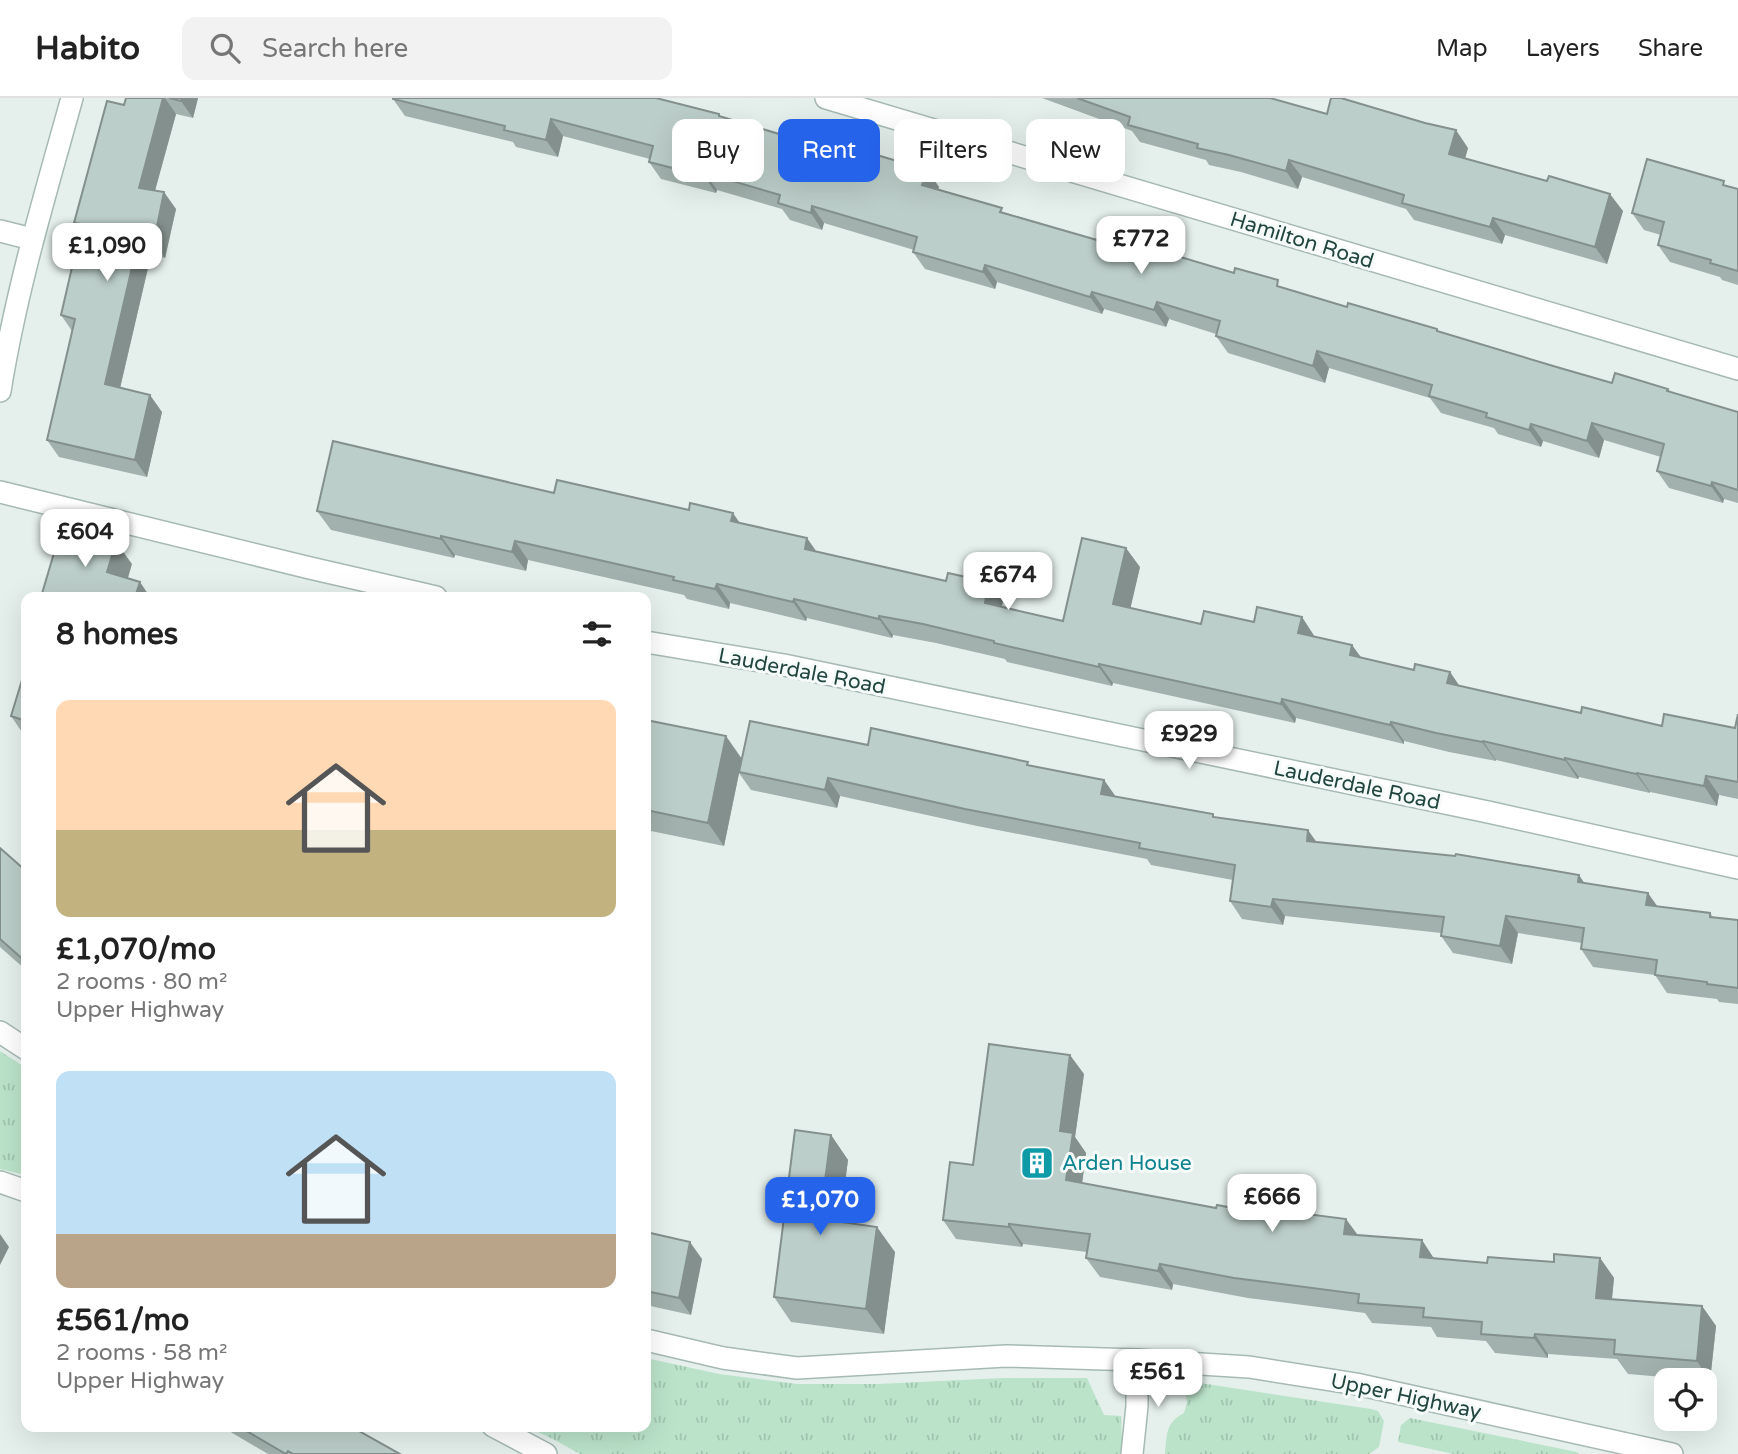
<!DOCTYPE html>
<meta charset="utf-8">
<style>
:root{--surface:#fff;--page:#f2f2f2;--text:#222;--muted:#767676;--line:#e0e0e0;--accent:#2563eb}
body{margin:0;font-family:"Varela Round",sans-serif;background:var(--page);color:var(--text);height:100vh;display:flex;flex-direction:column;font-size:26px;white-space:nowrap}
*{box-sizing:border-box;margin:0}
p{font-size:23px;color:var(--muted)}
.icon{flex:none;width:38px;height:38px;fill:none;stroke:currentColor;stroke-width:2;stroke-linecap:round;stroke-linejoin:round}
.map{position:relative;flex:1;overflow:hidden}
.drawer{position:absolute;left:21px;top:494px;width:630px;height:840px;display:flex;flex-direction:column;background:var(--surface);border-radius:14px;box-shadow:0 7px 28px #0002}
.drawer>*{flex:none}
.guide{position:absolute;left:672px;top:21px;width:665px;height:63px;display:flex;gap:14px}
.tools{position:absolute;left:1654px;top:1270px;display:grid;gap:14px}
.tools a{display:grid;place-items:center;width:63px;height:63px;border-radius:14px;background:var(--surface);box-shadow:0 7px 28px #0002;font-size:35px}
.price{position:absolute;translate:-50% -60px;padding:0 16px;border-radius:14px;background:#fff;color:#222;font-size:23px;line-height:46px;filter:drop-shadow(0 2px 4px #0008)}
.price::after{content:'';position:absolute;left:50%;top:42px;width:21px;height:16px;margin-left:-10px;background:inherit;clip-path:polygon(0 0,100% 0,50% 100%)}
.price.selected{background:var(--accent);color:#fff}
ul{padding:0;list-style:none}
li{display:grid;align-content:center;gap:14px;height:371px;padding:0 35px}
li span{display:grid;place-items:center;height:217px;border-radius:14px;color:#555}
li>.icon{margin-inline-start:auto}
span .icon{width:126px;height:126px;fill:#fffc;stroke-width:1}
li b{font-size:30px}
h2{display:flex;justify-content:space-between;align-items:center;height:84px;padding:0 35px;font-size:30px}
.tag{padding:0 24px;border-radius:14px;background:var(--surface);box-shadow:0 7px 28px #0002;font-size:24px;line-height:63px}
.tag.selected{background:var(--accent);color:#fff}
header{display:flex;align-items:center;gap:42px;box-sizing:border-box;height:98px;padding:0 35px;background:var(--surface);border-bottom:2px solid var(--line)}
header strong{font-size:33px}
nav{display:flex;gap:38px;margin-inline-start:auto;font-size:24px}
.search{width:490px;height:63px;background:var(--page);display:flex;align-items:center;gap:18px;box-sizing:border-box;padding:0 24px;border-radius:14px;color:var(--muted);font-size:26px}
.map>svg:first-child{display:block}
.grass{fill:url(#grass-tufts)}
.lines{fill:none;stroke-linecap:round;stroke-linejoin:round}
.minor-casing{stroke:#a6b9b5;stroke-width:24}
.tertiary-casing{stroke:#a6b9b5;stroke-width:24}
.minor{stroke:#fff;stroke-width:21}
.tertiary{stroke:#fff;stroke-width:21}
.wall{fill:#a2b1ad}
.shaded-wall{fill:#84908d}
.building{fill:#bccec9;stroke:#84908d;stroke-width:2}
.labels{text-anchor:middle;stroke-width:6;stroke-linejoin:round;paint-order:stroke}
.street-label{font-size:21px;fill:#21453f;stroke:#f6fbf9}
.culture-label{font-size:21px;fill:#0d838f;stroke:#f6fbf9;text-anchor:start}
</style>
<header>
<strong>Habito</strong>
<div class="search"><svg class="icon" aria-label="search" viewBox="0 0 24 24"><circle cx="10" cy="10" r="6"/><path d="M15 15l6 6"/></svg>Search here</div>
<nav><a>Map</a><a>Layers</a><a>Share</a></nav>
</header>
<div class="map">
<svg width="1738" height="1356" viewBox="0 0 1738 1356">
<defs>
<pattern id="grass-tufts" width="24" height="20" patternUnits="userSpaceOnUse" patternTransform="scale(1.75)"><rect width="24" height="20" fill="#bbe3ca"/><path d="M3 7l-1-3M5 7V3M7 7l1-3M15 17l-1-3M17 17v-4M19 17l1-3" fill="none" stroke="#a0c4af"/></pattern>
</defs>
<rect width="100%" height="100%" fill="#e5f0ec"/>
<g class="grass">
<path d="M0,953L26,970V1077L0,1071Z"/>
<path d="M646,1260L719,1276L797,1286H877L1003,1280H1087L1104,1317L1121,1318L1122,1345L1120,1356H580L553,1341L525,1328H646Z"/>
<path d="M1184,1285H1200L1371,1311L1378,1313L1384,1323L1379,1349L1369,1356H1165C1167,1337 1165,1325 1184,1315L1187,1304Z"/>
<path d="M1410,1320L1577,1354L1579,1356H1454L1398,1344L1401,1327Z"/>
</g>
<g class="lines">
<defs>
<g id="minor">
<path d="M0,133L32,141"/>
<path d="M0,394L310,470L436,499"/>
<path d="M646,544L784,567L1488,714L1738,770"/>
<path d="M0,1084L26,1093"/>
<path d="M493,1328L546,1356"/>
<path d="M1132,1356L1137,1308V1262"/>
</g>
<g id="tertiary">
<path d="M826,0L1738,271"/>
<path d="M0,293C16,193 45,97 72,0"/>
<path d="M0,934L26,951"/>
<path d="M646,1242L723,1260L797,1270L1006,1258L1137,1262L1249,1269L1356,1286L1672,1356"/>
</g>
</defs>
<use href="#minor" class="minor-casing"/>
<use href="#tertiary" class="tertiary-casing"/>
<use href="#minor" class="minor"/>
<use href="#tertiary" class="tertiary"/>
</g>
<g class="wall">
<path d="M126,0H198L193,20L176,16L155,93L176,111L165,160L151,157L120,290L162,314L147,379L59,359L47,342L72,233L61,217L80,133L74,125L124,7Z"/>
<path d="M1042,0H1270L1327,16L1468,50L1465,61L1623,113L1607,166L1505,137L1502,146L1414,122L1406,111L1302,79L1298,91L1241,74L1209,67L1206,62L1140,44L1132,33Z"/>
<path d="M393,1L722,19L796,41L876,62L927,72L939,89L938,91L1006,115L1135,153L1283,190L1347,209L1438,233L1560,270L1612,285L1668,291L1671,294L1738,314V405L1724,401L1723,405L1669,390L1657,373L1661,359L1604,342L1599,360L1543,343L1541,349L1498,336L1494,330L1441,315L1430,300L1329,270L1325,285L1228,255L1216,238V236L1169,221L1166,229L1104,211L1102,216L997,184L995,191L925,171L913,154L914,152L824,125L822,132L790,122L782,111L717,92L716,95L661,81L649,64L650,61L563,38L558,59L516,49L513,44L405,18Z"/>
<path d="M1728,88L1738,91V187L1722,182L1720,179L1670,164L1658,147L1661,137L1644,132L1632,115Z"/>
<path d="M554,395L739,425L817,454L946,483L989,484L1003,503L1002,509L1063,523L1140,469L1130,510L1201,526L1315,538L1362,560L1414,572L1450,574L1459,588L1581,615L1662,628L1735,630L1738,616V701L1719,697L1717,708L1650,694V695L1579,679L1578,681L1496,662V663L1449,654L1404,643V646L1296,620L1295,625L1113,585L1112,588L1007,564L1005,561L936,545L893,537L892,540L807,520L806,523L730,505L729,511L687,501L684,497L528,462L526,473L455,457L454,460L331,432L317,413Z"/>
<path d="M26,569V640L11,618Z"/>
<path d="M646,622L742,660L868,647L1031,668L1104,682L1115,698L1215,719L1317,744L1585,785L1658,809L1710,815L1713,819L1738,822V906L1719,904L1717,901L1667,895L1655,877L1593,869L1581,851L1582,845L1518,835L1512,866L1453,855L1441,838V835L1285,818L1283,827L1242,821L1230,803L1233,782L1151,767L1147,761L977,728L840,698L837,710L751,692L739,675L724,748L646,732Z"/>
<path d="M0,750L26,773V872L0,849Z"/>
<path d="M1084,976L1075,1039L1086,1055L1082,1085L1357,1137L1434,1160L1487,1165L1554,1164L1600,1160L1614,1180L1612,1201L1702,1208L1716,1228L1710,1283L1628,1276L1617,1261L1548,1256V1260L1495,1255L1486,1243L1437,1239L1431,1229L1372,1225L1365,1215L1248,1200L1173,1186L1172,1192L1100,1179L1086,1160L1087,1154L1023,1146L1022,1149L956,1141L943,1122L973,1067Z"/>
<path d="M831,1037L848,1062L840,1124L895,1154L884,1236L791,1224L774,1199Z"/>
<path d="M646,1134L702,1161L691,1217L646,1207Z"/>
<path d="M225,1328H350L400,1356H268L229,1333Z"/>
</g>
<g class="shaded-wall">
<path d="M163,0H165L176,16L151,107L139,90Z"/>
<path d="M182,0H198L193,20L181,3Z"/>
<path d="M551,21L563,38L558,59L546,42Z"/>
<path d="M1456,32L1468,50L1461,74L1449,56Z"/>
<path d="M1289,62L1302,79L1298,91L1286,73Z"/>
<path d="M927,72L939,89L934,104L922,87Z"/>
<path d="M705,75L717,92L716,95L704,78Z"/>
<path d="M164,94L176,111L165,160L154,143Z"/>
<path d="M1610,96L1623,113L1607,166L1595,149Z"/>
<path d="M812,108L824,125L822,132L811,115Z"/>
<path d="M1493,120L1505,137L1502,146L1490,129Z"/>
<path d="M139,139L151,157L117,303L105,286Z"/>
<path d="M985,167L997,184L995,191L983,174Z"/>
<path d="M1092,194L1104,211L1102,216L1090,199Z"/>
<path d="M1157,204L1169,221L1166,229L1154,212Z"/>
<path d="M1317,253L1329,270L1325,285L1313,268Z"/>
<path d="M150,297L162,314L147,379L135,362Z"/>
<path d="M1592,325L1604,342L1599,360L1587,343Z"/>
<path d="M1531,326L1543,343L1541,349L1529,332Z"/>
<path d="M1712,384L1724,401L1723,405L1711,388Z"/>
<path d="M733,415L746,434L731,423Z"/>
<path d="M441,438L455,457L454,460L441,441Z"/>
<path d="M807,440L821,460L805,451Z"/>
<path d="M515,443L528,462L526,473L512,454Z"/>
<path d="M116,444L132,466L123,497L107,474Z"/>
<path d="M1126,450L1140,469L1127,525L1113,506Z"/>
<path d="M140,484L150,499H135Z"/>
<path d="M989,484L1003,503L998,524L985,505Z"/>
<path d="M717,486L730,505L729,511L715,491Z"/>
<path d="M794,501L807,520L806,523L793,504Z"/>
<path d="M879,518L893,537L892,540L879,521Z"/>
<path d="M1302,519L1315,539L1298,535Z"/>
<path d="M1352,547L1366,566L1350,557Z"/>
<path d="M1099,566L1113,585L1112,588L1099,569Z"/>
<path d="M1450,574L1463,593L1447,585Z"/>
<path d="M1282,601L1296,620L1295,625L1281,606Z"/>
<path d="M1391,624L1404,643V646L1390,627Z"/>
<path d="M726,638L742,661L724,748L708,725Z"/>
<path d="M1483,643L1496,662V663L1482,644Z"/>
<path d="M1565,660L1579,679L1578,681L1565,662Z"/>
<path d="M1637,675L1650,694V695L1636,676Z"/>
<path d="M1706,678L1719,697L1717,708L1704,688Z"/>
<path d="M828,680L840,698L837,710L825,692Z"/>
<path d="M1104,682L1116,699L1101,696Z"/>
<path d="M1308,732L1320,749L1307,743Z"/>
<path d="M1579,777L1591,795L1578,784Z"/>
<path d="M1648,795L1660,812L1646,807Z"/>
<path d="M1273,801L1285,818L1283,827L1271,809Z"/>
<path d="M1506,818L1518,835L1512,866L1500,848Z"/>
<path d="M1070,957L1084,976L1075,1039L1086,1055L1080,1102L1066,1082L1060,1033Z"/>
<path d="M831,1037L848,1062L837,1146L820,1121Z"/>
<path d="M1346,1121L1360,1140L1344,1136Z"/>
<path d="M1009,1126L1023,1146L1022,1149L1009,1129Z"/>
<path d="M877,1129L895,1154L884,1236L866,1211Z"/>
<path d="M0,1136L9,1149L0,1167Z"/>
<path d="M1422,1142L1435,1162L1420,1159Z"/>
<path d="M690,1144L702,1161L691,1217L679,1200Z"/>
<path d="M1600,1160L1614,1180L1610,1219L1596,1200Z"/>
<path d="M1160,1166L1173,1186L1172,1192L1158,1173Z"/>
<path d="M1702,1208L1716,1228L1710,1283L1697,1263Z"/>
<path d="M1535,1236L1548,1256V1260L1534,1240Z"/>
</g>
<g class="building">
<path d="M126,0H163L139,90L164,94L154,143L139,139L105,286L150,297L135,362L47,342L75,221L61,217L82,126L74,125L107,3L124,7Z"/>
<path d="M169,0H182L181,3Z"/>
<path d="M393,0H656L719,16V18L796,41L797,40L838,50L876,62L877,57L927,72L922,87L1002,110L1000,114L1135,153L1137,146L1234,175L1235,170L1278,182L1277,188L1347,209L1348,205L1437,231V233L1560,270L1612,285L1615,275L1668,291L1667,293L1738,314V392L1712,384L1711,388L1657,373L1664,346L1592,325L1587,343L1531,326L1529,332L1486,319L1487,315L1429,298L1432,287L1317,253L1313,268L1216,238L1220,223L1157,204L1154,212L1092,194L1090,199L985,167L983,174L913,154L917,139L812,108L811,115L778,105L780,97L705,75L704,78L649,64L653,48L551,21L546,42L504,32L505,28L393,1Z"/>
<path d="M1077,0H1270L1327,16L1331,0H1341L1425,25L1456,32L1449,56L1547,83L1549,78L1610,96L1595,149L1493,120L1490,129L1402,105L1404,97L1289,62L1286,73L1229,57L1197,50L1198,46L1128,27L1130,19Z"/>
<path d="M1647,61L1724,83L1723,87L1738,91V173L1710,165L1711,162L1658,147L1664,124L1632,115Z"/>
<path d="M333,343L554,395L557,382L689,412L690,405L733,415L731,423L807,440L805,451L946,483L948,475L989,484L985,505L1063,523L1082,440L1126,450L1113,506L1201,526L1204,513L1254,524L1257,509L1302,519L1298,535L1352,547L1350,557L1414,572L1415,566L1450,574L1447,585L1581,615L1582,609L1662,628L1664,616L1735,630L1738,616V684L1706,678L1704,688L1637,675L1636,676L1565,660V662L1483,643L1482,644L1436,635L1391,624L1390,627L1282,601L1281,606L1099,566V569L994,545V543L923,526L879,518V521L794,501L793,504L717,486L715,491L673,482L674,479L515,443L512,454L441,438V441L317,413Z"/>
<path d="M62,428L116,444L107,474L140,484L135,499H41Z"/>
<path d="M26,569V623L11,618Z"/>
<path d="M646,622L726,638L708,725L646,712Z"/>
<path d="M750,623L868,647L871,630L1028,664L1027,667L1104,682L1101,696L1213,716V719L1308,732L1307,743L1455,758L1456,756L1579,777L1578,784L1648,795L1646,807L1710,815V819L1738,822V890L1707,886V884L1655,877L1657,862L1581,851L1584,830L1506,818L1500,848L1441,838L1444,819L1273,801L1271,809L1230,803L1235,767L1139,750L1140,745L965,711L828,680L825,692L739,674Z"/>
<path d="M0,750L26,773V864L0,841Z"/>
<path d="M989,946L1070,957L1060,1033L1073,1035L1066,1082L1216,1110L1217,1107L1275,1118L1276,1112L1346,1121L1344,1136L1422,1142L1420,1159L1487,1165L1488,1159L1554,1164V1156L1600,1160L1596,1200L1702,1208L1697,1263L1614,1256L1615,1242L1535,1236L1534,1240L1481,1236L1482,1224L1423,1219L1424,1210L1358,1205L1359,1196L1234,1180L1160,1166L1158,1173L1086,1160L1090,1136L1009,1126V1129L943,1122L950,1064L973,1067Z"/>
<path d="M795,1032L831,1037L820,1121L877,1129L866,1211L774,1199Z"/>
<path d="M646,1134L690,1144L679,1200L646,1193Z"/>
<path d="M238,1328H350L400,1356H293L288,1353L286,1356Z"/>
</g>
<defs>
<symbol id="building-square" viewBox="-11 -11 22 22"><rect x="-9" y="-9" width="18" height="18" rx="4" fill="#0f9aa8" stroke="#f6fbf9"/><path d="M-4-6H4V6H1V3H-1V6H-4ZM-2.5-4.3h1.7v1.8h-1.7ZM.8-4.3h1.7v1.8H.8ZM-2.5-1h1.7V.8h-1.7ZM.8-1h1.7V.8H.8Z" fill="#fff"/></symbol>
</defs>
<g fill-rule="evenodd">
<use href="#building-square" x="1018" y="1046" width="38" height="38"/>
</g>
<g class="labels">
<g class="street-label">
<text transform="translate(1302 142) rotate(17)" y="7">Hamilton Road</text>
<text transform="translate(802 573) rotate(11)" y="7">Lauderdale Road</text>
<text transform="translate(1357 687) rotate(12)" y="7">Lauderdale Road</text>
<text transform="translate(1406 1298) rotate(12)" y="7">Upper Highway</text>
</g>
<g class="culture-label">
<text x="1062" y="1072">Arden House</text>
</g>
</g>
</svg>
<div class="tools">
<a><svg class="icon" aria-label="locate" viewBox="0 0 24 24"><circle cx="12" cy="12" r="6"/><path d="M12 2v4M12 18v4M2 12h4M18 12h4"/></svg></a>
</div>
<b class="price" style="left:1141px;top:178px">£772</b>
<b class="price" style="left:107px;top:185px">£1,090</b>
<b class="price" style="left:85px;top:471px">£604</b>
<b class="price" style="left:1008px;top:514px">£674</b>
<b class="price" style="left:1189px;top:673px">£929</b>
<b class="price" style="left:1272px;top:1136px">£666</b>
<b class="price selected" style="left:820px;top:1139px">£1,070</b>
<b class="price" style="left:1158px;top:1311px">£561</b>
<div class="guide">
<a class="tag">Buy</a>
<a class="tag selected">Rent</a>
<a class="tag">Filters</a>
<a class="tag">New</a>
</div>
<section class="drawer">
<h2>8 homes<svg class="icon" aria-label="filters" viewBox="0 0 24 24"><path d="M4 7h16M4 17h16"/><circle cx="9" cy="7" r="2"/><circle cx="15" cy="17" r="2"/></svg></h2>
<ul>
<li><span style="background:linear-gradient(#ffd9b3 60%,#c2b280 0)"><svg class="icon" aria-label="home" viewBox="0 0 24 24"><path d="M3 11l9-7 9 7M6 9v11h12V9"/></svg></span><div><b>£1,070/mo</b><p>2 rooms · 80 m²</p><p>Upper Highway</p></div></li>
<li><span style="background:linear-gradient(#bfe0f5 75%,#b9a48a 0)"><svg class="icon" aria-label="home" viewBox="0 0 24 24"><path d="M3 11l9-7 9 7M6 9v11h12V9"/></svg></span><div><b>£561/mo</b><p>2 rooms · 58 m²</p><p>Upper Highway</p></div></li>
</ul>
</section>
</div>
